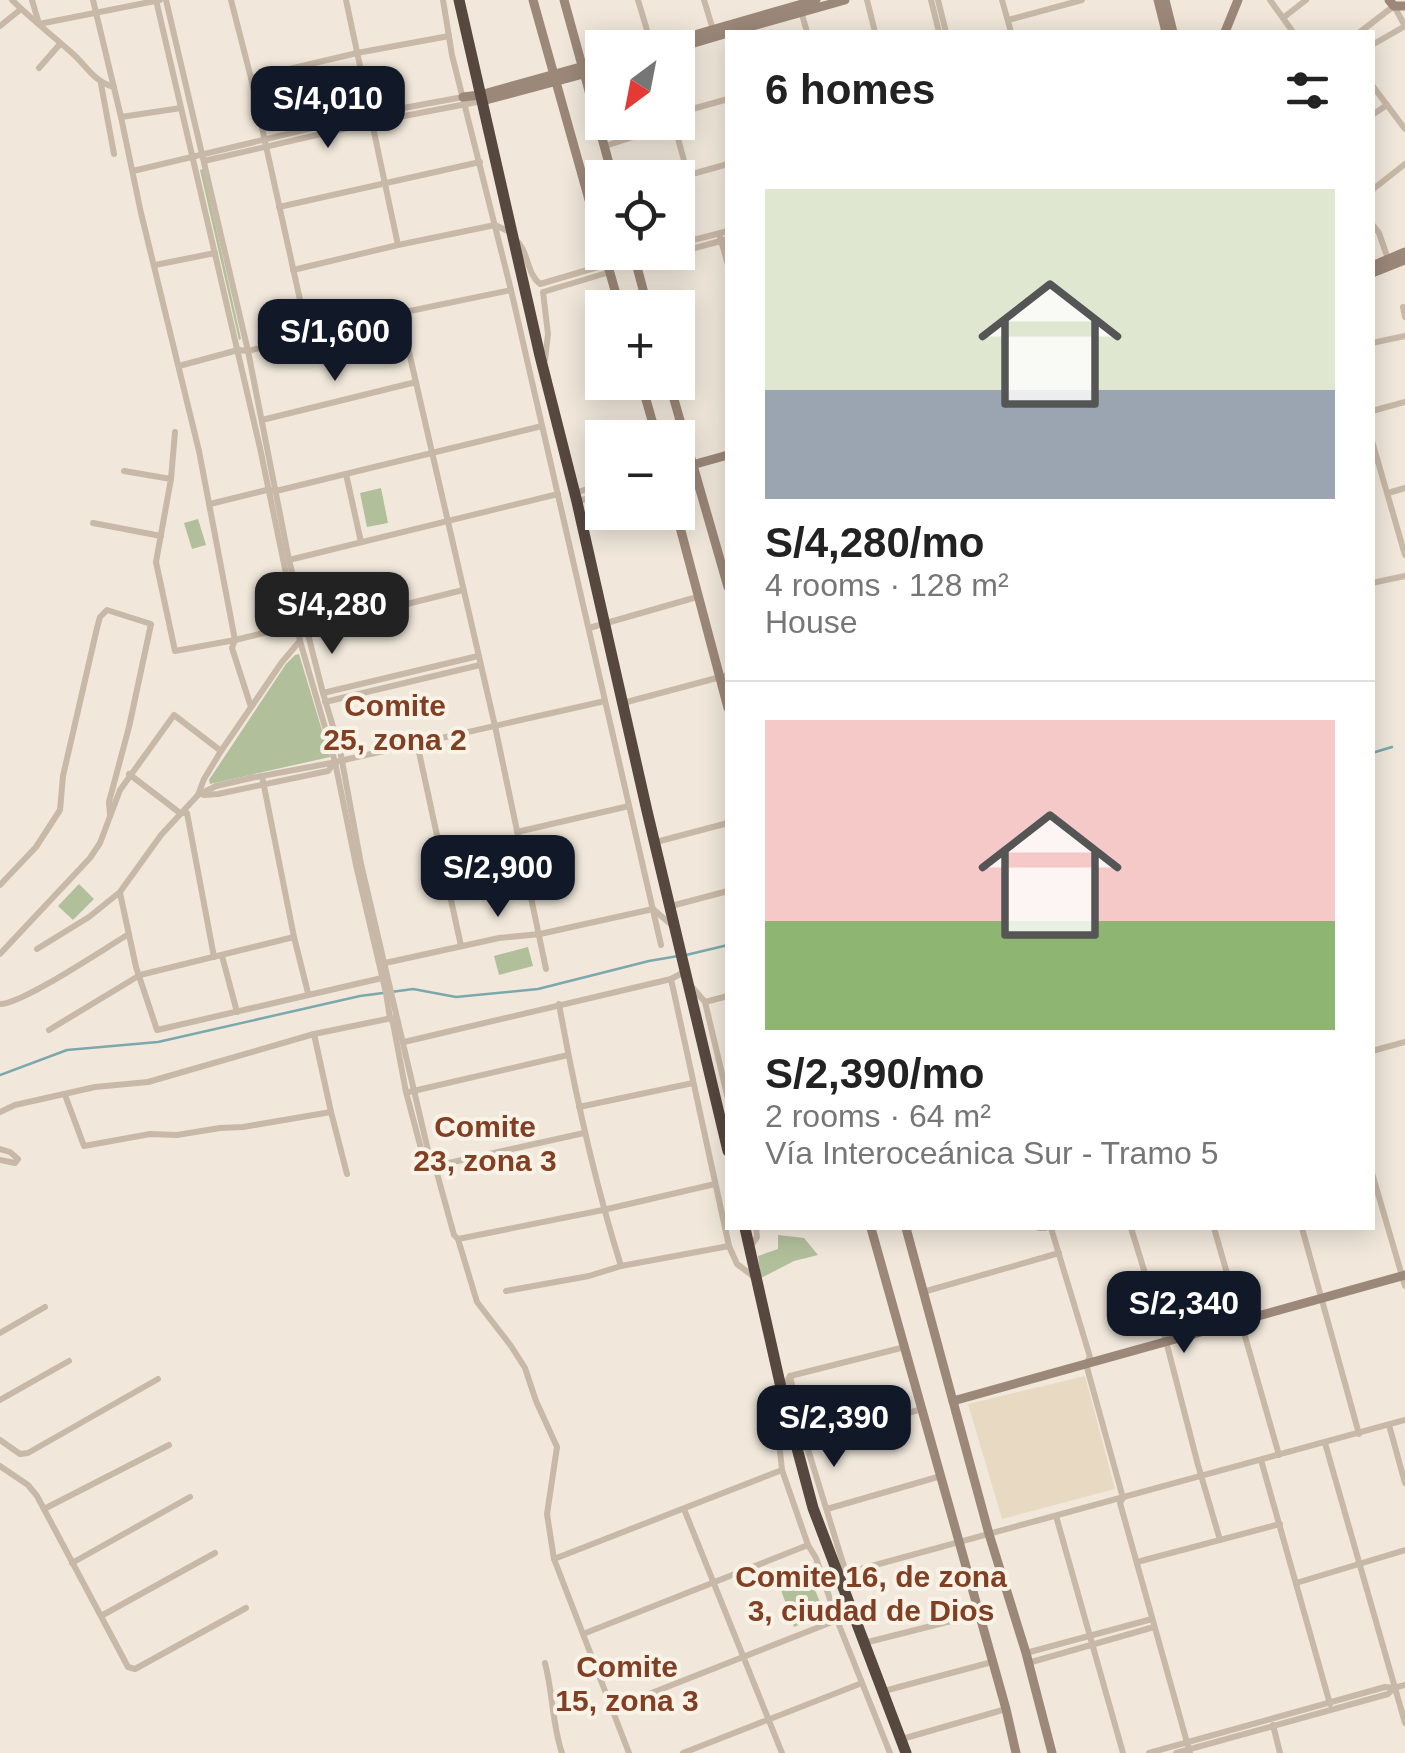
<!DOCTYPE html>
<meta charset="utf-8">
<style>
:root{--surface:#fff;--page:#f2f2f2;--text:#222;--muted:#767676;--line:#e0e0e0;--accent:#111827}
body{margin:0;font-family:Arial,sans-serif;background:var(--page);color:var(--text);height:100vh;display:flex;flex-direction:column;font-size:38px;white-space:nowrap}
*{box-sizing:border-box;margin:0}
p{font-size:32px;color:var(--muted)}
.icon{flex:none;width:55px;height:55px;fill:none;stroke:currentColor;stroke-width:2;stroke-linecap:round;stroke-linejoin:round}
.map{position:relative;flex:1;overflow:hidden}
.details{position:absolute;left:725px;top:30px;width:650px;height:1200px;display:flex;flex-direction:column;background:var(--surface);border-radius:0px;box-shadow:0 5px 25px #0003}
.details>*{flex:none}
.needle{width:65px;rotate:212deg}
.fabs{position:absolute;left:585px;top:30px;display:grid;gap:20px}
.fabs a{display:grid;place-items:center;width:110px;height:110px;border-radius:0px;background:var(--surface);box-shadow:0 5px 25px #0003;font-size:50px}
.price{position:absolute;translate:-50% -85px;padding:0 22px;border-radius:20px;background:var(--accent);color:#fff;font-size:32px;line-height:65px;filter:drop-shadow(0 2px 5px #0008)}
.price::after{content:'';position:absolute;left:50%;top:60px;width:30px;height:22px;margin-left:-15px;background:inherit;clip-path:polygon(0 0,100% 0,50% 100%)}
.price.current{background:#222;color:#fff}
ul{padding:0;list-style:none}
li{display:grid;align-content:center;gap:20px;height:530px;padding:0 40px}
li+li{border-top:2px solid var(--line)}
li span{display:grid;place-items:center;height:310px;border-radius:0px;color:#555}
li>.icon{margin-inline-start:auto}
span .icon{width:180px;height:180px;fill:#fffc;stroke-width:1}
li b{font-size:42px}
h2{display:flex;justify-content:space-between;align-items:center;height:120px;padding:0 40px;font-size:42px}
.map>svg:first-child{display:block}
.grass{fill:#b1bf9b}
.plaza{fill:#e8dac2}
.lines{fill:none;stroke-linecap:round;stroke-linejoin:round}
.stream{stroke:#7ba8ad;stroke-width:2.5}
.street{stroke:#c8b8a7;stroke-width:6}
.secondary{stroke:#9c8879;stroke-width:9}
.highway{stroke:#56473f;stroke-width:11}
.labels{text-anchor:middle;stroke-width:8;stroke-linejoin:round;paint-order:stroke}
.neighbourhood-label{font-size:30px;font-weight:bold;fill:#813f23;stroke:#f9f2e7}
</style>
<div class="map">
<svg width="1405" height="1753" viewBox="0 0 1405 1753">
<rect width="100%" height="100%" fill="#f1e8db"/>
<g class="grass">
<path d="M203,169L241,339L239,340L200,170Z"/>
<path d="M381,488L388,523L367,527L360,493Z"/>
<path d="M198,519L206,545L192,549L184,523Z"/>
<path d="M299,654L330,757L210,784L209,780L286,664L295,655Z"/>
<path d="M79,884L94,899L73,920L58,906Z"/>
<path d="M528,947L533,966L499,975L494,956Z"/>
<path d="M778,1235L804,1238L818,1255L794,1261L761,1278L758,1256L778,1249Z"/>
<path d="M810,1578L825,1614L794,1627L781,1590Z"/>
</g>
<path class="plaza" d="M1085,1376L1115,1489L1002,1519L968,1404Z"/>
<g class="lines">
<g class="stream">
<path d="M1372,753L1392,747"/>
<path d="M686,955L728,945"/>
<path d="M391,992L413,989L456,997L538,989L649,961L678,956"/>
<path d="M0,1075L67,1050L158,1042L360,996L383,993"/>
</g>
<g class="street">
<path d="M12,0C31,19 52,35 72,53C87,66 94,82 114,87"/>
<path d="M32,0L39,24L160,0"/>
<path d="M93,0L121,117L141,213L199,451L235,640L232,648L251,707"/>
<path d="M156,0L260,448L300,641L335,762L356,865L386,993L390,1018L393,1023L406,1092L424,1160L435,1166L584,1133"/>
<path d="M166,0L248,351L289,560L323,693L340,750L361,864L430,1159L435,1166L454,1235L458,1239L477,1302L511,1346L525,1368L536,1401L557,1447L547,1514L554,1559L629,1753"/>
<path d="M231,0L251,78L308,336"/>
<path d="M346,0L398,245"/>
<path d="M443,0L452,55L511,290L661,945"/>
<path d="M638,0L652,47"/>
<path d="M704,0L714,33"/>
<path d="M867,0L875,32"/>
<path d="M931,0L939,32"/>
<path d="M938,0L946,32"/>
<path d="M1002,0L1011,32"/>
<path d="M1270,0L1293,32"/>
<path d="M801,11L807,32"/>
<path d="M1283,18L1306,0"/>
<path d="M1008,20L1082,0"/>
<path d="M0,26L21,9"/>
<path d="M1360,32L1394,6L1405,26"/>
<path d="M1372,45L1405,26"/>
<path d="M39,68L60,44"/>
<path d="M251,78L357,53L449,36"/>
<path d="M101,84L114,154"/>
<path d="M1372,85L1405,129"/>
<path d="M678,113L728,99"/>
<path d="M1372,115L1387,105"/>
<path d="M121,117L181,108"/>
<path d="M674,124L688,175"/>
<path d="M605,146L674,124"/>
<path d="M204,161L373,122L482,101"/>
<path d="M133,171L371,114L463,97"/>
<path d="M678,178L728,164"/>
<path d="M1372,190L1405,164"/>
<path d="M279,207L480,162"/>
<path d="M1372,224L1379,233L1388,259"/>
<path d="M720,237L728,265"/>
<path d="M515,239C529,251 526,273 540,284L608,264"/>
<path d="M678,244L728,231"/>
<path d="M636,264L728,239"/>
<path d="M155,265L215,253"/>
<path d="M293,270L398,245L495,225L510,232"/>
<path d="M1403,307L1405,317"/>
<path d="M400,313L495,726L546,969"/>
<path d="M1372,343L1405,336"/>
<path d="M545,360L548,334L543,292L610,272"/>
<path d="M179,366L238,350L248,351L400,313L511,290"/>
<path d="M1372,411L1405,402"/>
<path d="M262,420L416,382"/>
<path d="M175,432L171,479L156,562L175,651L235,640L297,625"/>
<path d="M1372,441L1405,555"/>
<path d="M124,471L171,479"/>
<path d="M678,473L692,465"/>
<path d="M346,474L361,542"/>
<path d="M575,493L602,484"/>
<path d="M1388,493L1405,488"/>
<path d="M578,501L602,495"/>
<path d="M210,504L267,490L276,491L542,426"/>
<path d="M93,523L161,536"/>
<path d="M289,560L558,494"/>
<path d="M1372,583L1405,576"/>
<path d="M589,628L697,597"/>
<path d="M307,629L463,590"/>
<path d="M323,693L478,656"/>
<path d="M325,702L480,665"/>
<path d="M623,703L728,675"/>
<path d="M417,743L461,946"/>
<path d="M129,774L180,813H187L214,957"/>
<path d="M262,776L294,937L308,993"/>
<path d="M198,795L216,786L251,778L331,763L605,701"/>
<path d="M204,795L218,794L328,771L335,762"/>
<path d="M517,832L629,806"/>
<path d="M656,842L728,823"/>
<path d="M0,885L36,847L60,810L63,776L97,628L100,617L107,610L151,624L129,727L109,802L110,815"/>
<path d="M120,893L136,967L157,1030L382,978"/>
<path d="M671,906L728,891"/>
<path d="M37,949L89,917L120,892L161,835L198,795L204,779L221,751L282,662L299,642"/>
<path d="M0,954L90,858L100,843L120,790L174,715L221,751"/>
<path d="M222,956L237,1012"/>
<path d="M385,963L499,938L540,934L653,909L674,927"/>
<path d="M671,979L729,1246L737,1264L753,1276"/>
<path d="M692,987L705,1002L728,1099"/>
<path d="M705,1002L728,996"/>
<path d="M0,1004C21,1005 105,948 129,934"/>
<path d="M559,1004C575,1093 594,1180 621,1266"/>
<path d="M49,1030L140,975L294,937"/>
<path d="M314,1034L331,1112L347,1174"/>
<path d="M404,1042L671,979L684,972"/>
<path d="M1372,1051L1405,1042"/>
<path d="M409,1092L568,1055"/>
<path d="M65,1095L84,1146L150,1134L177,1135L220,1128L243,1127L331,1112"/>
<path d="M579,1107L693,1083"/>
<path d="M0,1112L15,1105L95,1087L148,1082L314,1034L392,1018"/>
<path d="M0,1149L10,1152L18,1159L15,1163L0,1160"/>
<path d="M1372,1173L1405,1286"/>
<path d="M1039,1228H1045"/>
<path d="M1051,1228L1090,1357L1086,1364L1123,1498L1120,1503L1190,1753"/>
<path d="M1131,1228L1166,1341L1198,1465L1220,1540"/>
<path d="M1214,1228L1279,1455"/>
<path d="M1302,1228L1359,1434"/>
<path d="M458,1239L603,1210L715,1184"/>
<path d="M751,1246L757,1237L756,1228"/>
<path d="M506,1291L589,1276L621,1266L729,1246"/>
<path d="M923,1292L1059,1253"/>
<path d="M0,1333L45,1307"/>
<path d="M790,1376L775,1404L782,1470L808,1545L816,1558L837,1620L890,1753"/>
<path d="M790,1376L905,1347"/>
<path d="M790,1377L806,1443L846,1573"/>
<path d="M0,1400L69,1361"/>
<path d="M1389,1425L1405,1483"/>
<path d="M0,1440L20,1454L28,1453L158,1379"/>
<path d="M806,1443L922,1409"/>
<path d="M1325,1443L1405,1723"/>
<path d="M1261,1460L1330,1704"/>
<path d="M0,1466L28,1485L37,1496L128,1667L135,1669L246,1608"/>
<path d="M44,1509L169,1445"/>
<path d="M684,1509L782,1753"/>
<path d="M827,1509L941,1476"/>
<path d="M1056,1516L1123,1753"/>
<path d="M554,1559L782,1470"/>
<path d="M1137,1562L1280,1524"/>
<path d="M72,1563L190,1497"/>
<path d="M839,1578L846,1573L1405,1420"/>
<path d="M1296,1583L1405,1550"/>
<path d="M101,1616L215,1553"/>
<path d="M583,1634L808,1545"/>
<path d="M864,1643L979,1614"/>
<path d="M1026,1653L1152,1619"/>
<path d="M545,1663C553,1693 552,1724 562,1753"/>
<path d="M1028,1663L1154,1627"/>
<path d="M884,1691L992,1662"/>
<path d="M611,1709L837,1620"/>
<path d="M1273,1725L1280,1753"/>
<path d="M902,1739L1006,1709"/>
<path d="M683,1753L862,1683"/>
<path d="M1149,1753L1385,1687L1394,1688L1405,1685"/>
<path d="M1176,1753L1388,1694L1393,1689"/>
</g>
<g class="secondary">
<path d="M533,0L602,246"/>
<path d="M564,0L613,178"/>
<path d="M1158,0L1166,32"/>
<path d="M1165,0L1173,32"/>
<path d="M1389,0L1394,6H1405"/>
<path d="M731,32L845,0"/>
<path d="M1225,32L1238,0"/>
<path d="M649,48L816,0"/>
<path d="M677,48L728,33"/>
<path d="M463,97L480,95L602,61"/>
<path d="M482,101L602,69"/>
<path d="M604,252L620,308"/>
<path d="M633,252L648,308"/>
<path d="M1372,266L1405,252"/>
<path d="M1372,273L1405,260"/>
<path d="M641,382L657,438"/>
<path d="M669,382L728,587"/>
<path d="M692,465L728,455"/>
<path d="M676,512L728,708"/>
<path d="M871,1228L1006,1709L1016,1753"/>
<path d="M906,1228L989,1534L1026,1653L1052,1753"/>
<path d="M953,1401L1405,1275"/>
</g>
<g class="highway">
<path d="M459,0L540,356L577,502L647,811L728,1151"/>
<path d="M745,1228L782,1392L813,1508L906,1753"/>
</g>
</g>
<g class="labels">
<g class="neighbourhood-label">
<text x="395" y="716">Comite<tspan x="395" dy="34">25, zona 2</tspan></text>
<text x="485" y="1137">Comite<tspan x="485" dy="34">23, zona 3</tspan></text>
<text x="871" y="1587">Comite 16, de zona<tspan x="871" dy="34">3, ciudad de Dios</tspan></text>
<text x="627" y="1677">Comite<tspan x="627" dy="34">15, zona 3</tspan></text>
</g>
</g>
</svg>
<div class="fabs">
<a><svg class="needle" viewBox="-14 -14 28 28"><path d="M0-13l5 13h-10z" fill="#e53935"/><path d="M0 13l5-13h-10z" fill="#767676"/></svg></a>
<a><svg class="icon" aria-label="locate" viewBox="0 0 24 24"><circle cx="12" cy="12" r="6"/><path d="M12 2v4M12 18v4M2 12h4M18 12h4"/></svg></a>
<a>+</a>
<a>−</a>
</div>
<b class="price" style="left:328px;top:151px">S/4,010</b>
<b class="price" style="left:335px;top:384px">S/1,600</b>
<b class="price current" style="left:332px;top:657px">S/4,280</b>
<b class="price" style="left:498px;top:920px">S/2,900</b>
<b class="price" style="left:1184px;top:1356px">S/2,340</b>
<b class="price" style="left:834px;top:1470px">S/2,390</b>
<section class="details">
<h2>6 homes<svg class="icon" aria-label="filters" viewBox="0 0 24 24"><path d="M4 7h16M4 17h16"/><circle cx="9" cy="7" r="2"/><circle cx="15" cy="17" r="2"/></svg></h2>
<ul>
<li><span style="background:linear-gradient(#dfe7d0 65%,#9aa5b1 0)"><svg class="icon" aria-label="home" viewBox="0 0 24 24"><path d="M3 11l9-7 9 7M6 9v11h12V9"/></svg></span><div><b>S/4,280/mo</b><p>4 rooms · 128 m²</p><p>House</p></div></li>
<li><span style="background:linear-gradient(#f6c9c9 65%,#8fb573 0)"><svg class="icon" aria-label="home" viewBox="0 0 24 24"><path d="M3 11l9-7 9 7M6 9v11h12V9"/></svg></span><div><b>S/2,390/mo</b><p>2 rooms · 64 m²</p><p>Vía Interoceánica Sur - Tramo 5</p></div></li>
</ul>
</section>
</div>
